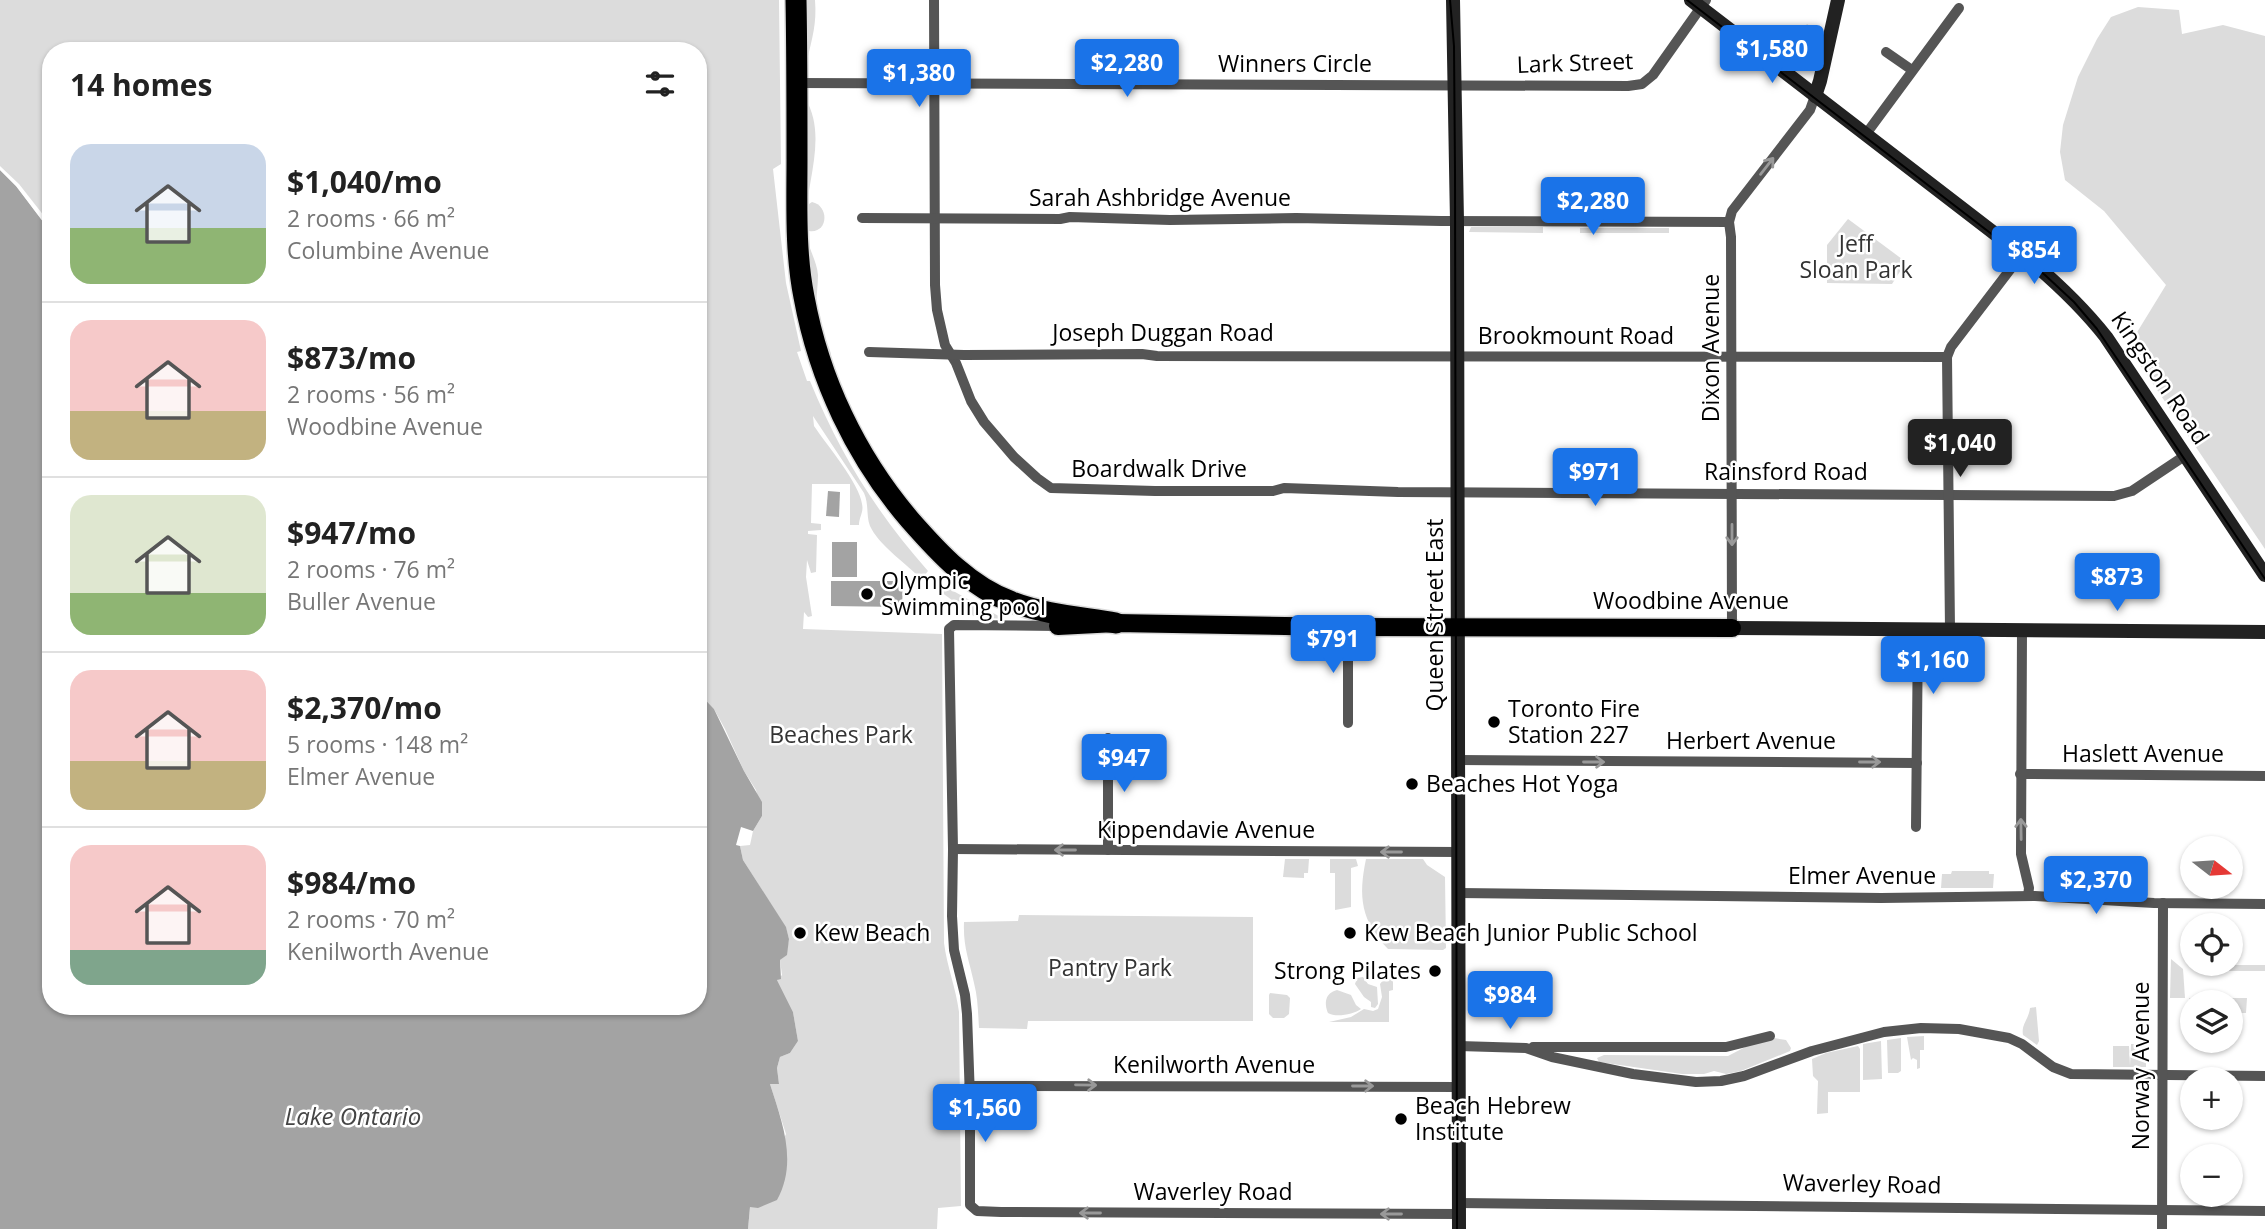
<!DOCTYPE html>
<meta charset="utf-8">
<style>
:root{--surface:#fff;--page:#f6f6f6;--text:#222;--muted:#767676;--line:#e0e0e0;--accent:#1a73e8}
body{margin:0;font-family:"Open Sans",sans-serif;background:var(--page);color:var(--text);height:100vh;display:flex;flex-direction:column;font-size:26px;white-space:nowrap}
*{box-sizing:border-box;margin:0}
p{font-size:23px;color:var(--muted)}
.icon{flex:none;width:38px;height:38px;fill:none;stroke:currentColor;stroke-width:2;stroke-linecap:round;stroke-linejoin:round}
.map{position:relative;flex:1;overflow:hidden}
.sheet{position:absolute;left:42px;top:42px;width:665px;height:973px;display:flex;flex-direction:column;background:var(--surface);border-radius:28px;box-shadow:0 2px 5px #0004}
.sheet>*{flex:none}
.needle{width:46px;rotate:107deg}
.tools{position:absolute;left:2180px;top:836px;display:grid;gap:14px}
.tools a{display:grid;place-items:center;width:63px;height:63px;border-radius:50%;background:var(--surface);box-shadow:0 2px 5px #0004;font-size:35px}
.price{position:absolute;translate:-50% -60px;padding:0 16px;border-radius:7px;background:var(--accent);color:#fff;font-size:23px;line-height:46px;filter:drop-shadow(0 2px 4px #0008)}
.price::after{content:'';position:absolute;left:50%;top:42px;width:21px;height:16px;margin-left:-10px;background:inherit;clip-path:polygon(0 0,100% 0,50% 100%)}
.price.current{background:#222;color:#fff}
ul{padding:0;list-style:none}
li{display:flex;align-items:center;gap:21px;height:175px;padding:0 28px}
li+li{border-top:2px solid var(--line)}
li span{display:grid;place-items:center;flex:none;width:196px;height:140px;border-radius:21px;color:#555}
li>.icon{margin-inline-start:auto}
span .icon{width:84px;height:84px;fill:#fffc;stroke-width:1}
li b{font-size:30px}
h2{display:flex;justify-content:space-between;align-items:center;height:84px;padding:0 28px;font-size:30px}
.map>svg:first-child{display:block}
.green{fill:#dcdcdc}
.water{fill:#a3a3a3}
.pier{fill:#fff}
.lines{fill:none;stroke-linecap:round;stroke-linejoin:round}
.primary-casing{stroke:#dbdbdb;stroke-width:21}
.highway-casing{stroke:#dbdbdb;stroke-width:24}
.street{stroke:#555;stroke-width:10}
.secondary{stroke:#222;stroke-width:14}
.primary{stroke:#000;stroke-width:18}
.highway{stroke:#000;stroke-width:21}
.tram{stroke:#000;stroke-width:2}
.oneway{stroke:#999}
.poi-dot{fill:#000;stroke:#fff;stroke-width:2.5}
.labels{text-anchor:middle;stroke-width:5;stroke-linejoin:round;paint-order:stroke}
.street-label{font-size:23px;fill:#000;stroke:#fff}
.park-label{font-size:23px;fill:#333;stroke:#fff}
.poi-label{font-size:23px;fill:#000;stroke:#fff;text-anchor:start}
.water-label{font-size:24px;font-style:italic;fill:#444;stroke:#fff}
</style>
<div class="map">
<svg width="2265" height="1229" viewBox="0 0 2265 1229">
<rect width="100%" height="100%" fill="#fff"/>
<g class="green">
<path d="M0,0H779L781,164L773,169L786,283L801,351L797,352L807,381H810C840,454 876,512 928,571L924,576H918C904,562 878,544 870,526C866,516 869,504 864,493L813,416L814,426C826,444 860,484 862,504C864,512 859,517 859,525H850V484H812L811,523L821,524V530L808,531V534L817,535L816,572L811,573L807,560L806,577L812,616L808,617L804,612L803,629L942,634L944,943C947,967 956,988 959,1012L961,1206L938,1208L937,1229H748L750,1207L786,1134L770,1084H779L777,1068L780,1057L790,1053L798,1041L793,1012L777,980L782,975L780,960L786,955L789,939L786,928L743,860L740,846L750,845L753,831L762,816L756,790L744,771L725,729L714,709L698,692V51H51V266L16,186L0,170Z"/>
<path d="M805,0H815C817,24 812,38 807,61Z"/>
<path d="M2138,7L2179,10L2182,34L2223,25L2265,36V549L2128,347L2166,285L2104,211L2065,180L2060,152L2063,125L2078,77L2097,39L2111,17Z"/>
<path d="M1807,24L1815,30L1816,40L1810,64L1804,69L1784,54Z"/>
<path d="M805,98C830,139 802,189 806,234C808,248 817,261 818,275C818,293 813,310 819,328C824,342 836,351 829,366L812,305L805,254L803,151Z"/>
<path d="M812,202C830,206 828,234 809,231V204Z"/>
<path d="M1550,210H1613V216L1550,215Z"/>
<path d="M1848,219L1906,262L1892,284L1827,283V245Z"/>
<path d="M1471,227H1543V233L1469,232Z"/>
<rect x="1580" y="228" width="89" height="5"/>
<path d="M946,587L1004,619L975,617L941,592Z"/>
<path d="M1285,859H1309L1308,873H1304V878L1283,877Z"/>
<path d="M1330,859H1356L1358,866L1351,868V907L1335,910V873H1330Z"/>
<path d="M1366,859H1423L1427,865L1445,877L1446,948L1443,950L1388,949C1361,921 1358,897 1366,859Z"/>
<path d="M1952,871H1989V874H1994L1993,888H1941L1942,874H1951Z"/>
<path d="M1019,915L1253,917V1021H1028L1027,1029L979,1028C978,1013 978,998 974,983C969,959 963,947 964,922L1018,921Z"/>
<path d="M2171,959L2183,969L2185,998H2170Z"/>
<rect x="2206" y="965" width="59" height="6"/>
<path d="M1363,977L1368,984L1377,987L1378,1004L1375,1008L1371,1007V1002L1364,997L1355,984L1357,978Z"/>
<path d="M1384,979H1393V990L1389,991V1022H1329L1351,1017L1364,1009L1373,1011L1378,1009L1382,997L1380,984Z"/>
<path d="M1337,990L1351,995L1356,1005L1361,1009C1354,1014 1336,1018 1328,1013C1324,1003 1325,993 1337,990Z"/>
<path d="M1270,993L1287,995L1290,998L1289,1014L1284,1018H1273L1269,1014V995Z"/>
<path d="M2189,998H2247L2246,1013H2231V1003L2190,1004Z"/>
<path d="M2036,1007L2039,1041L2037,1045L2023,1035C2021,1024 2029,1019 2030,1008Z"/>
<path d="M1924,1036V1050H1920V1068L1917,1069V1060L1913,1058L1911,1060L1907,1037Z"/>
<path d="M1774,1038L1786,1040L1791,1048L1790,1051L1741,1071L1726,1074L1714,1071L1704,1074H1682L1599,1062L1597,1058L1604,1055L1728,1056L1753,1043Z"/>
<path d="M1901,1038V1071L1898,1073H1888L1887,1040Z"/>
<path d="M1881,1041L1882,1079L1863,1080V1044Z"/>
<path d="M2131,1044H2146V1067H2113V1046H2129L2130,1066Z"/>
<path d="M1858,1046L1860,1049V1092H1828V1113L1817,1114L1818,1081L1813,1076L1812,1059L1826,1053Z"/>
</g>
<g class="water">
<path d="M0,170L16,186L44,223C43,237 41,255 51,266V1006H698V692L714,709L744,771L762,802V816L753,831L741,827L736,845L740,846L743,860L786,927L789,939L787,955L780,960L781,979L777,980L793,1012L798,1041L790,1053L780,1057L777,1068L779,1084H770C782,1122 798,1162 777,1200L758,1208L750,1207L748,1229H0Z"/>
<path d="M828,491L840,492L839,517L826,516Z"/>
<rect x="832" y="542" width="25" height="35"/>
<path d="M831,581H903L902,607L831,606Z"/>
</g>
<path class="pier" d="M0,166L19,184L48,221L46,241L51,266L46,261L43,241L44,223L16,186L0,170Z"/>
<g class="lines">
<defs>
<path id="primary" d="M1058,626L1116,623L1348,627L1732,628"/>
<path id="highway" d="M796,0C797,53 797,106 797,159C797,205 795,252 804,297C819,379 856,457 910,520C939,553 970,587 1012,602C1046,615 1082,617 1116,623"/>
</defs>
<use href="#primary" class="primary-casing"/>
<use href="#highway" class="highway-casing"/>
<g class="street">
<path d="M934,0L935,285L937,310L945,345L956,363L971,401L984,422L1014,457L1037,478L1051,488L1155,491H1273L1284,488L1398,492L2114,496L2132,491L2186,455"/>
<path d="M1886,52L1912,70"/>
<path d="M797,83L1628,86L1642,84L1653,75L1706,0"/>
<path d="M1866,134L1959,8"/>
<path d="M862,218L1060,219L1070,217L1170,220L1296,218L1441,221L1729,222"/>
<path d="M869,352L964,355L1142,354L1157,356L1947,357"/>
<path d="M1058,626L954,625L949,629L953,849L952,916L954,950L965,995L967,1014L970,1098V1205L977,1211L1001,1212L1459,1214"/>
<path d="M1348,627V723"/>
<path d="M1732,628L1731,237L1729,222L1732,211L1810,110L1815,96"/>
<path d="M1950,629L1947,357L1951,347L2022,254"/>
<path d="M2022,630L2021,854L2029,888L2028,896"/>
<path d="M1108,738V850"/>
<path d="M1459,760L1917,763"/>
<path d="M2020,774L2265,776"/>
<path d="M1916,827L1918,629"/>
<path d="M953,849L1459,852"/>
<path d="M1459,893L1881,898L2035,896L2154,903L2265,904"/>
<path d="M1459,1046L1526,1048L1552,1057L1633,1074L1696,1082L1721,1081L1744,1076L1812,1051L1884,1032L1921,1028L1959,1029L2009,1038L2022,1044L2053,1067L2071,1074L2265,1076"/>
<path d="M1533,1047H1726L1770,1036"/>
<path d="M969,1086L1459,1087"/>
<path d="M1459,1203L2265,1211"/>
<path d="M2162,1229L2163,903"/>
</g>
<g class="secondary">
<path d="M1453,0L1457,221L1459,1229"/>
<path d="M1691,0L2033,263C2060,286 2084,309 2106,337L2265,575"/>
<path d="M1815,96L1820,81L1838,0"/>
<path d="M1732,628L2265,632"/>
</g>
<use href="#primary" class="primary"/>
<use href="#highway" class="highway"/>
<g class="tram">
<path d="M1450,0L1454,46L1455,172L1457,1229"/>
<path d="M1687,0L2045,275L2074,302L2097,329L2265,579"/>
</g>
</g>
<defs><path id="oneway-shaft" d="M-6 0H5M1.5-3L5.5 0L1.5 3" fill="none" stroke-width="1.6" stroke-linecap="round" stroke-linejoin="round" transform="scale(1.75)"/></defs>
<g class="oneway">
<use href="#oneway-shaft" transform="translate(1767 166) rotate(-52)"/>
<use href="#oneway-shaft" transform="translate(1732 535) rotate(90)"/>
<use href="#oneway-shaft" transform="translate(1594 762)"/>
<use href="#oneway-shaft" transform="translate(1870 762)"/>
<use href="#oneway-shaft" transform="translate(2021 829) rotate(-91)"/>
<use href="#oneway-shaft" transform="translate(1065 850) rotate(-180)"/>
<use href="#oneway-shaft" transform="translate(1391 852) rotate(-180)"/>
<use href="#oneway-shaft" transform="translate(1086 1085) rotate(1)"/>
<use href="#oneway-shaft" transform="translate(1363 1086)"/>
<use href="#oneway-shaft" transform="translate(1090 1213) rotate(-180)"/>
<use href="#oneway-shaft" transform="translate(1391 1214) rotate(-180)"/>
</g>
<g class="poi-dot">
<circle cx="867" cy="594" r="7"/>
<circle cx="1494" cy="722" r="7"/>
<circle cx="1412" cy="784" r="7"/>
<circle cx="800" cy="933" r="7"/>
<circle cx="1350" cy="933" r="7"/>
<circle cx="1435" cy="971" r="7"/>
<circle cx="1401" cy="1119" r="7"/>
</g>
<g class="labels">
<g class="street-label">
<text transform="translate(1575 63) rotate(-2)" y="8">Lark Street</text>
<text x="1295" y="72">Winners Circle</text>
<text x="1160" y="206">Sarah Ashbridge Avenue</text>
<text x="1163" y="341">Joseph Duggan Road</text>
<text x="1576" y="344">Brookmount Road</text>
<text transform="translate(1711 348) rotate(-90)" y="8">Dixon Avenue</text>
<text transform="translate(2160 378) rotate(56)" y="8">Kingston Road</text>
<text x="1159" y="477">Boardwalk Drive</text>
<text x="1786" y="480">Rainsford Road</text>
<text x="1691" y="609">Woodbine Avenue</text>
<text transform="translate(1435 615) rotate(-90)" y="8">Queen Street East</text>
<text x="1751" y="749">Herbert Avenue</text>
<text x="2143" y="762">Haslett Avenue</text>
<text x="1206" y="838">Kippendavie Avenue</text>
<text x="1862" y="884">Elmer Avenue</text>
<text x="1214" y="1073">Kenilworth Avenue</text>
<text transform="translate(2141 1066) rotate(-90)" y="8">Norway Avenue</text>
<text transform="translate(1862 1184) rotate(1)" y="8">Waverley Road</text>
<text x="1213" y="1200">Waverley Road</text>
</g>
<g class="park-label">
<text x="1856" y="252">Jeff<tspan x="1856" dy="26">Sloan Park</tspan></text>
<text x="841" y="743">Beaches Park</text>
<text x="1110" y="976">Pantry Park</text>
</g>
<g class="poi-label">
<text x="881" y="589">Olympic<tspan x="881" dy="26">Swimming pool</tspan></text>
<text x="1508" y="717">Toronto Fire<tspan x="1508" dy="26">Station 227</tspan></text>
<text x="1426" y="792">Beaches Hot Yoga</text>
<text x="814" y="941">Kew Beach</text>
<text x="1364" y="941">Kew Beach Junior Public School</text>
<text x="1421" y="979" text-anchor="end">Strong Pilates</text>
<text x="1415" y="1114">Beach Hebrew<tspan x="1415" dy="26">Institute</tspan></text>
</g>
<g class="water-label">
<text x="353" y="1125">Lake Ontario</text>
</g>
</g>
</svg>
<div class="tools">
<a><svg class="needle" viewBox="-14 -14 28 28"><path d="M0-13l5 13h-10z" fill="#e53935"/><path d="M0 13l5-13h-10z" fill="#767676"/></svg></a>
<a><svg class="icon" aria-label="locate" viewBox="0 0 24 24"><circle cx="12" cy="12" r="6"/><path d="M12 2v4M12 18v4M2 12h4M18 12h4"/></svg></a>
<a><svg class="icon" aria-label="layers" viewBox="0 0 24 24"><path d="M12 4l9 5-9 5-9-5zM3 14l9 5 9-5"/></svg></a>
<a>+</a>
<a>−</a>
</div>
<b class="price" style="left:1772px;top:85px">$1,580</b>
<b class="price" style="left:1127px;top:99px">$2,280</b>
<b class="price" style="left:919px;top:109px">$1,380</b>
<b class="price" style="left:1593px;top:237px">$2,280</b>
<b class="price" style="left:2034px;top:286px">$854</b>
<b class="price current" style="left:1960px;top:479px">$1,040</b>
<b class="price" style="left:1595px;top:508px">$971</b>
<b class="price" style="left:2117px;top:613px">$873</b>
<b class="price" style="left:1333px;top:675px">$791</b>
<b class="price" style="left:1933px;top:696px">$1,160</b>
<b class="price" style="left:1124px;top:794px">$947</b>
<b class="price" style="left:2096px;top:916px">$2,370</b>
<b class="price" style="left:1510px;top:1031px">$984</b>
<b class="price" style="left:985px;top:1144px">$1,560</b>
<section class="sheet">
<h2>14 homes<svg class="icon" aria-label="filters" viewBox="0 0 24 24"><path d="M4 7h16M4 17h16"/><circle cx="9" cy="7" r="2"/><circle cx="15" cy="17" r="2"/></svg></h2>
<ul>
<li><span style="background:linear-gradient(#c9d6e8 60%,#8fb573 0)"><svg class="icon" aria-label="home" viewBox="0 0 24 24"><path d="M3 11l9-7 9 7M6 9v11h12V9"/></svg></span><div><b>$1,040/mo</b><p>2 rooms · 66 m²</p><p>Columbine Avenue</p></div></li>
<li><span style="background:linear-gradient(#f6c9c9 65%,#c2b280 0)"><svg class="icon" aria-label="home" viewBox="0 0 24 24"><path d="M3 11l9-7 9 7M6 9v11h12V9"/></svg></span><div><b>$873/mo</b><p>2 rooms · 56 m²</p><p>Woodbine Avenue</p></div></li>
<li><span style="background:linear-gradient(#dfe7d0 70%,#8fb573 0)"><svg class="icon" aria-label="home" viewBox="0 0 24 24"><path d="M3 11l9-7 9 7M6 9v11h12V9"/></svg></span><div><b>$947/mo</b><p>2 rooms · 76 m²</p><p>Buller Avenue</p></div></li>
<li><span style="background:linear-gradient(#f6c9c9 65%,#c2b280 0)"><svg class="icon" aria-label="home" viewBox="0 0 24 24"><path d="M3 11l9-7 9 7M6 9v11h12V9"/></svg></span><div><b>$2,370/mo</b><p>5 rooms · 148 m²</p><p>Elmer Avenue</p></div></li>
<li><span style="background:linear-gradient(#f6c9c9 75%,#7fa58c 0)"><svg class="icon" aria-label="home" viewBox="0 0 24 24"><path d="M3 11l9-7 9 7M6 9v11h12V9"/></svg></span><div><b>$984/mo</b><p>2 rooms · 70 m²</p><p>Kenilworth Avenue</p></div></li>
</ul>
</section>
</div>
